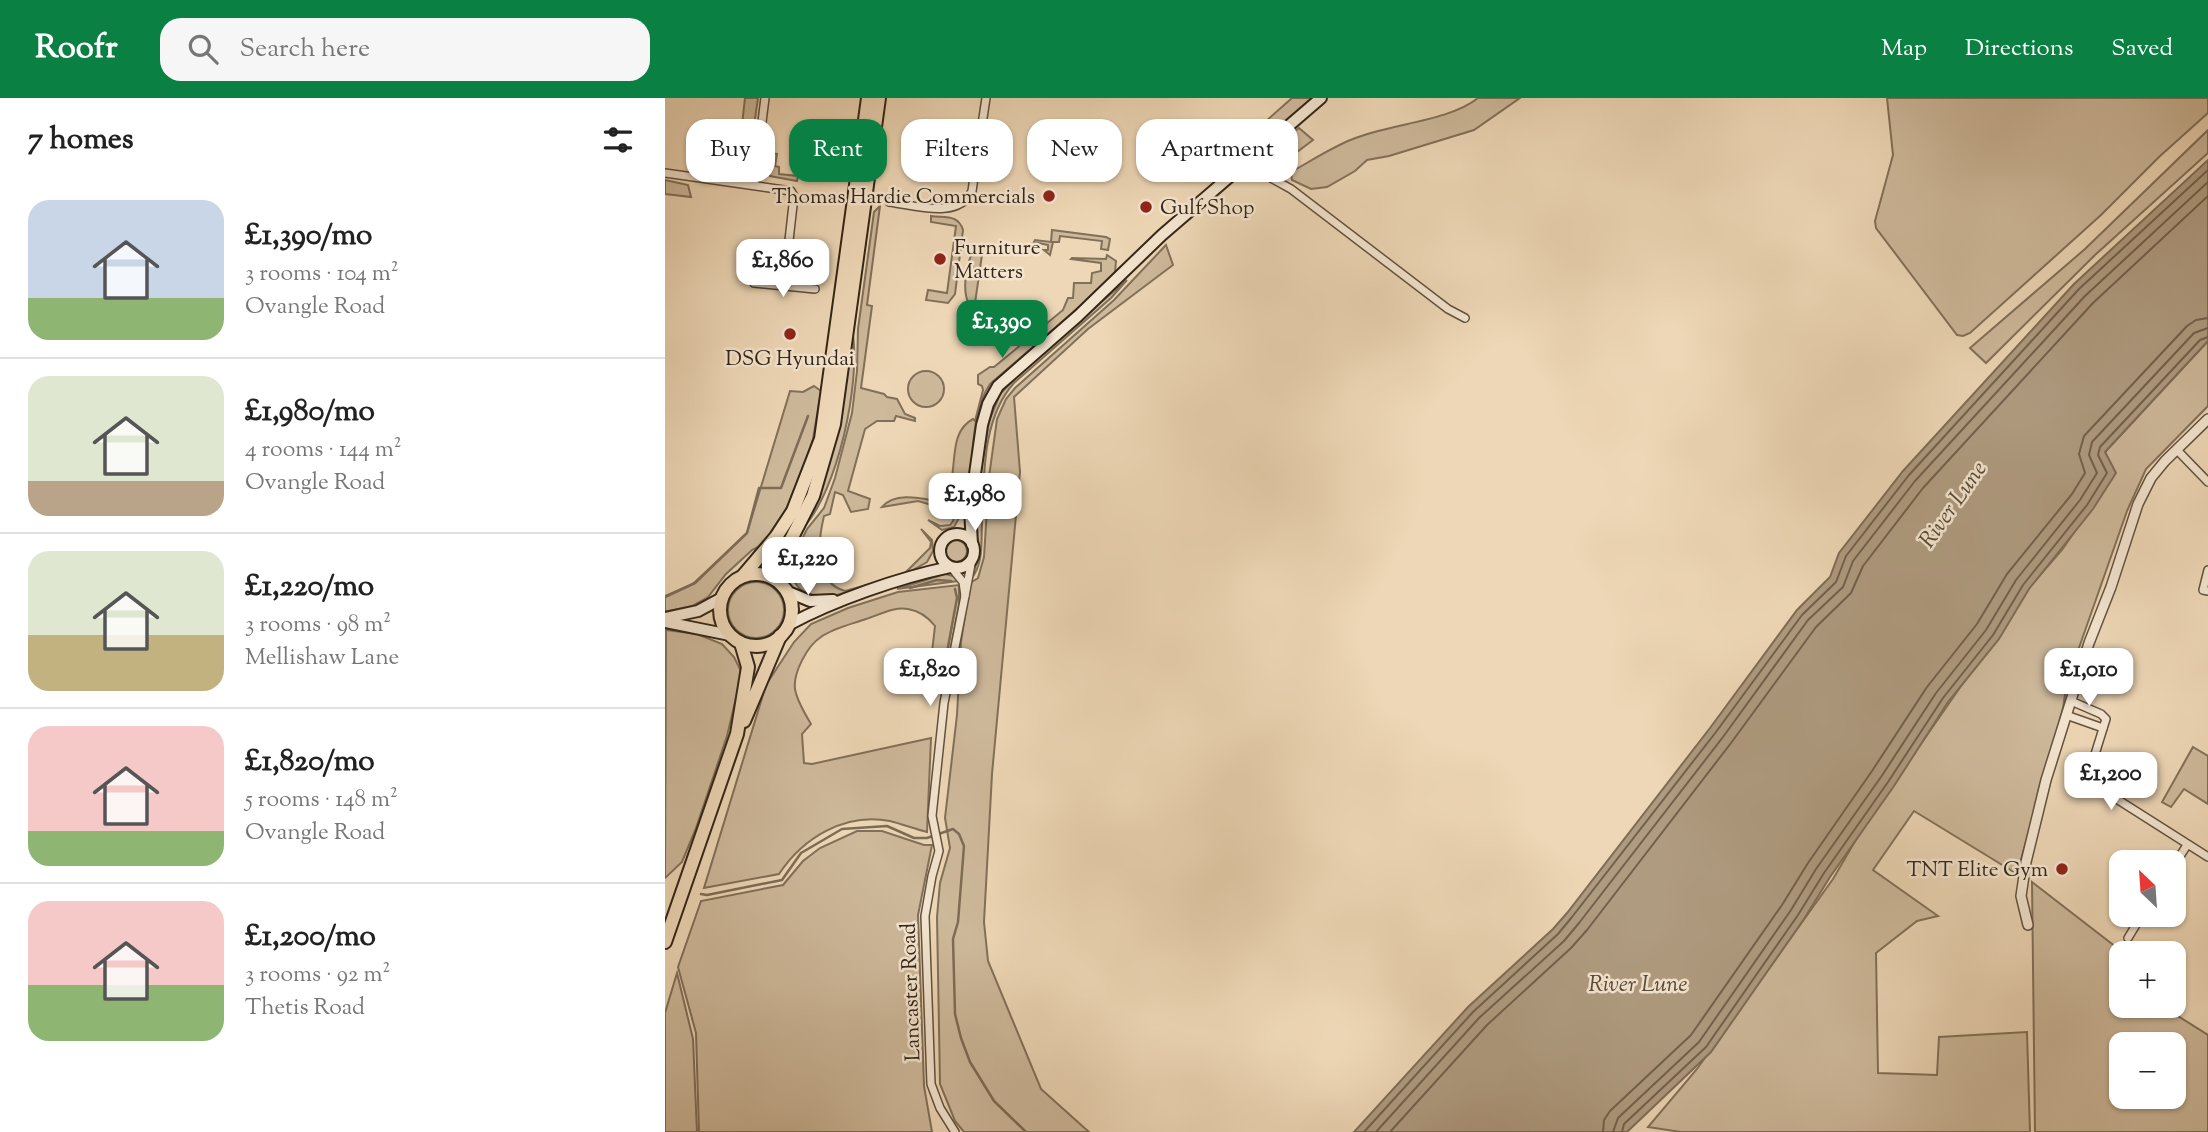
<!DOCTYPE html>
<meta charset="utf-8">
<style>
:root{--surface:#fff;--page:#f6f6f6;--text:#222;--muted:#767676;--line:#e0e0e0;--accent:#0b8043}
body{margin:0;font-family:"Sorts Mill Goudy",serif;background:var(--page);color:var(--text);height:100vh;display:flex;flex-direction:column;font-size:26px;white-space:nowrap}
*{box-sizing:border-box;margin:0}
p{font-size:23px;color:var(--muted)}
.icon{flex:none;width:38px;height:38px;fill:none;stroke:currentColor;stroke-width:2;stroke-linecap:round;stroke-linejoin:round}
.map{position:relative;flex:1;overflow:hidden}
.details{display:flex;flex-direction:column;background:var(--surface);width:665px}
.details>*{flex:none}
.hud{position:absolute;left:21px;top:21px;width:665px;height:63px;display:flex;gap:14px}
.needle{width:46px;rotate:335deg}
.fabs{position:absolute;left:1444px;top:752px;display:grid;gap:14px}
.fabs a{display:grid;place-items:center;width:77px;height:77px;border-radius:14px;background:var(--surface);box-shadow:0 2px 5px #0004;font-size:35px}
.price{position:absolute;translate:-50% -60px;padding:0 16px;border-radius:14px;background:#fff;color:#222;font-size:23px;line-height:46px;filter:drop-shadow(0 2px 4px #0008)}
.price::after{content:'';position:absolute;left:50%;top:42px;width:21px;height:16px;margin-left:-10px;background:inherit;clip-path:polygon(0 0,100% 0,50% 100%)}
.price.on{background:var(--accent);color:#fff}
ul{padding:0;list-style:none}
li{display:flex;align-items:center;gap:21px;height:175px;padding:0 28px}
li+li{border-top:2px solid var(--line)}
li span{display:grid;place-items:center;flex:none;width:196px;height:140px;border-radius:21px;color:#555}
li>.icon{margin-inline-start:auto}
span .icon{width:84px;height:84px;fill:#fffc;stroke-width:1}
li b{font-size:30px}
h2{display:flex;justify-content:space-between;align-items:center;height:84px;padding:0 28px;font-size:30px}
.tag{padding:0 24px;border-radius:21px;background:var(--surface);box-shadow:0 2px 5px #0004;font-size:24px;line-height:63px}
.tag.on{background:var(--accent);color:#fff}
header{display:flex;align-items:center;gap:42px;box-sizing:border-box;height:98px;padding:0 35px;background:var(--accent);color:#fff}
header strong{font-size:33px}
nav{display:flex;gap:38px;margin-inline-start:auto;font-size:24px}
.search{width:490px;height:63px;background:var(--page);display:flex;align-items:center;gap:18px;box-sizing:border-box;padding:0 24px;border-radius:21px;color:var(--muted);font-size:26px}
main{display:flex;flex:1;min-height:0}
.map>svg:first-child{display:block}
.green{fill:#ceb99b;stroke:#817059;stroke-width:2;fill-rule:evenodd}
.water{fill:#af9b80;stroke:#7e6c56;stroke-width:2}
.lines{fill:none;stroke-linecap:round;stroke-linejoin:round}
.shore{stroke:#72604c;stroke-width:2}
.stream{stroke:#7e6c56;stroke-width:2.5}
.minor-casing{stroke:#62523f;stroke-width:10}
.tertiary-casing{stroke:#62523f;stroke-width:12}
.secondary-casing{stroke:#342617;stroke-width:14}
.trunk-casing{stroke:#342617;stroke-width:16}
.minor{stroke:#f4e5d0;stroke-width:7}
.tertiary{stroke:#f4e5d0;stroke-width:9}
.secondary{stroke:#f4e5d0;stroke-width:10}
.trunk{stroke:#eed7b6;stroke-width:12}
.poi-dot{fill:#8f2418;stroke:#f4e5d0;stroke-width:2.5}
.labels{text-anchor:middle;stroke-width:5;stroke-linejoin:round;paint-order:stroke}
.poi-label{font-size:21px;fill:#342617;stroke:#f4e5d0;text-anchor:end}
.street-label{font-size:21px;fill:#342617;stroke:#f4e5d0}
.water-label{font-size:23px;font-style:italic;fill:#594936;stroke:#f4e5d0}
</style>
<header>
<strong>Roofr</strong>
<div class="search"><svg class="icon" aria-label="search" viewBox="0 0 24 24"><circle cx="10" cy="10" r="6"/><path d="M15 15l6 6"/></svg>Search here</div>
<nav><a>Map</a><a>Directions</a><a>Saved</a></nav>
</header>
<main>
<section class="details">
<h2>7 homes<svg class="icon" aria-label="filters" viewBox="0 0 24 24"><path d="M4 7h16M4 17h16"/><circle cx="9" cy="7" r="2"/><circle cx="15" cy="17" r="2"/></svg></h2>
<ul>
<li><span style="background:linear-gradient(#c9d6e8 70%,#8fb573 0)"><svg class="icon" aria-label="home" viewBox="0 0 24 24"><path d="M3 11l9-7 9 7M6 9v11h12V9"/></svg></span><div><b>£1,390/mo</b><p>3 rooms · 104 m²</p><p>Ovangle Road</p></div></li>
<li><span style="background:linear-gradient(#dfe7d0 75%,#b9a48a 0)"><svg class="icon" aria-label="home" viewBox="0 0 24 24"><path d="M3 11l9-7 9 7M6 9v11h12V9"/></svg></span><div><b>£1,980/mo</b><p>4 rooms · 144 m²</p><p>Ovangle Road</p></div></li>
<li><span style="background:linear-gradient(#dfe7d0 60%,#c2b280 0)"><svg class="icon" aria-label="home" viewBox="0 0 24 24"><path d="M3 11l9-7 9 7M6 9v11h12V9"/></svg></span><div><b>£1,220/mo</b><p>3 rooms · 98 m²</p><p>Mellishaw Lane</p></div></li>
<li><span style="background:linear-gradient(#f6c9c9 75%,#8fb573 0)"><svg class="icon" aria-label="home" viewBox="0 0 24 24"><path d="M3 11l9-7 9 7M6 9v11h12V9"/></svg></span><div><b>£1,820/mo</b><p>5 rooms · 148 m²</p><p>Ovangle Road</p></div></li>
<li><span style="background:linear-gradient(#f6c9c9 60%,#8fb573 0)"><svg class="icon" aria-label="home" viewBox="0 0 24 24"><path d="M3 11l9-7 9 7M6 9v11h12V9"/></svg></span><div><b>£1,200/mo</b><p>3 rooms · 92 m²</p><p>Thetis Road</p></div></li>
</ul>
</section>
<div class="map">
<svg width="1543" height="1034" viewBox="0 0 1543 1034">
<rect width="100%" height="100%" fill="#eed7b6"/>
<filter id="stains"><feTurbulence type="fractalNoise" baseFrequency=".00286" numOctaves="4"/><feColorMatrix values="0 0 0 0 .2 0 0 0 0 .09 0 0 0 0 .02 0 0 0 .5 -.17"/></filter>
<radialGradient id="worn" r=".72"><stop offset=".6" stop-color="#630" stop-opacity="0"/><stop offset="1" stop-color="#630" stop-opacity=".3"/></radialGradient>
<g class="green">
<path d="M80,0H93L83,69L76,75L46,72L41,59L73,63Z"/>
<path d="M627,0H647L558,76L553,71L557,62Z"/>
<path d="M813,0H855L809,32L724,58L702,62L690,73L662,89L646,91L627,82L626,74C646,63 667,49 688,41C724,26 785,23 813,0Z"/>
<path d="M1222,0H1543V15L1494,59L1436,117L1305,235L1298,238L1292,237L1211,130L1210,123L1228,57Z"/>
<path d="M634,30L648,42L616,66L609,68L603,65V53Z"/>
<path d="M1543,32V55L1430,157L1321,265L1305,250L1420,151Z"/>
<path d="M101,55L112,56L110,68L114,69V76L133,78L132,83L105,78L99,67Z"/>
<path d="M0,82L23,87L26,99L0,96Z"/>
<path d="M215,108L202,207L207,208L196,290L219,296L222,299L232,301L240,316L250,320V323L231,318L229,323H212L200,331L183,393L205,401L203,411L186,414L178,397L170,394L165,416L159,418C153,443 148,484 180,493L238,477L265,450L266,444L256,431L267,442L268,453L262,464L241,476L172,497L152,498L141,495L134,490L126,479L124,473L127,462L142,431L159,410L170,380L187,315L192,273L193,231L209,114Z"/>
<path d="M266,118C280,120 293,116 298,132L290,196L283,205L261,202L263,192L282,195L291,128L266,124Z"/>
<path d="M387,132L441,139L445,141L443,152L436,151L437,143L395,138L394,144H388L385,157L379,152H383V147L369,144L370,142L386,144Z"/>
<path d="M501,147L508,167L423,231L349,299L355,374L327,676L319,824L323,863L376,991L424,1034H299L290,1023L275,986L272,819L275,785L285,750L280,720L292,617L296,544L305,485L313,480L319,459L324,379L332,321L341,301L350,290L449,202Z"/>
<path d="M313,150H318L310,205L316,206V210L304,206C297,194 300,158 313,150Z"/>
<path d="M442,157L451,163L450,175L413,210L325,286C298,327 316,387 289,429L277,432L263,422L275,428L285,427L288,423L291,414L253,403L217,409C231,393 258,401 276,404C298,382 278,337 308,321L310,323L318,292L317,288L313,286V277L325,269H329L398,212L403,200H408L409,185H426L427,175L436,173V165L406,161L407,160L441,161Z"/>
<path d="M462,182L446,200L349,285C317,320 319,378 317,424C316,443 319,466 306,481L315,455L309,429V414L324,323L335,296L369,261Z"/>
<path d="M188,237C195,287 173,392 138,430C169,368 179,304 188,237Z"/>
<path d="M1543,243V308L1481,371L1462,413L1402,584L1398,610L1352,776L1249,713L1208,772L1273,818L1252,823L1211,855L1213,975L1272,977L1274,939L1362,934L1365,1034H1016L983,1029L1032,971L1168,781L1192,740L1226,689L1364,490L1397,452L1450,375L1440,354Z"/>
<circle cx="261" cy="291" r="18"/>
<path d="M149,288L156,293L148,341L126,405L109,433L95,448L87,452L61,476L43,499L27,508L0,514V498L28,486L82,435L125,293L138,294Z"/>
<circle cx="291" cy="453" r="11"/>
<path d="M280,476L288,478L293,483L232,491Z"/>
<circle cx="91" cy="512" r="28"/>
<path d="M294,487V507L278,590C272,597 267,597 258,595L267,554L270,528C263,519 255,513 243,511C230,508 214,517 201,521C187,526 168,530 156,539C142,548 128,575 130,591C132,603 140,616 146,626L137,636L139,665L147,666L266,640L262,734C250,731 237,726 225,723C180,714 138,740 114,776L39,790L101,587L129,544L146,526L183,510L233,494Z"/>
<path d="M1,532L32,536L57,546L69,559L77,575L62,638L31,730L17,764L0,780Z"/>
<path d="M1528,649L1543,658V706L1519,691L1506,709L1497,704Z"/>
<path d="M192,733H217L259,747H267L253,817L259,988L267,1034H34L31,935L13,869L36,803L118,787L138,763L155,750Z"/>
<path d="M1367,784L1460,856H1456V908H1497L1543,937V1034H1370ZM1456,947H1508V999H1456Z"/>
<path d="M12,875L28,941L32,1034H0V915Z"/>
</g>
<path class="water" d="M1543,62V243L1440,354L1451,375L1428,411L1364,491L1334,541L1283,604L1229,688L1165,779L1139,821L1046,954L962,1034H689L803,909L888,831L902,815L1045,630L1132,512L1165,479L1174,455L1238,373L1409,186Z"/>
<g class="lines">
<g class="shore">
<path d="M699,1034L808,914L893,836L907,819L1051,634L1137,517L1171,484L1181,458L1244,377L1414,191L1543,72"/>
<path d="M711,1034L814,920L899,843L914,825L1058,639L1143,522L1178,489L1188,463L1250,383L1420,198L1543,84"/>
<path d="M725,1034L822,927L906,850L922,832L1066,645L1151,529L1186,495L1198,468L1258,390L1428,205L1543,98"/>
<path d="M938,1034L939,1022L945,1013L1026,937L1117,807L1143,765L1207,673L1262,589L1312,526L1342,476L1407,396L1420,375L1414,356L1419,338L1522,228L1531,222L1543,220"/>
<path d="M948,1034L953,1020L1034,944L1126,812L1151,771L1216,679L1271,595L1321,532L1351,482L1415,402L1432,375L1424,357L1427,344L1529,235L1543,230"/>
<path d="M957,1034L959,1026L1041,949L1133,817L1159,775L1223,684L1278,600L1328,537L1358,487L1422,407L1442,375L1433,357L1435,349L1535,242L1543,239"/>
</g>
<g class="stream">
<path d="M245,490L272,482L286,483"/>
<path d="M0,499L30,485L82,435L94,390H116L143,318"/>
<path d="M276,587L292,500L290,491"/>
<path d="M36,796L42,797L117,782L136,755L177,731L222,728L249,740H262L288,731L294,736L299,748L293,824L288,841L290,916L296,940L305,964L329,1003L361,1034"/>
</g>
<defs>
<g id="minor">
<path d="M579,65L626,91L783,211L800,220"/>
<path d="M0,75L126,93L129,98L119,187"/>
<path d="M89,87L100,0"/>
<path d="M224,104C250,107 293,122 307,93L321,0"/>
<path d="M89,185L150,191"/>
<path d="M1512,352L1543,384"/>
<path d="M286,469L298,484L300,498L307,461"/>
<path d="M1543,472L1538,492L1543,493"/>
<path d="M1406,603L1436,616L1441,621L1426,669L1427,681L1436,691L1543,759"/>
<path d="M1401,617L1438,630"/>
<path d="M1508,769L1522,747"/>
<path d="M1463,840L1477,817"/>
<path d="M290,1034L275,1010L266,986L260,818L267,778L274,753L267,718L279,605L300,498"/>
</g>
<path id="tertiary" d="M1363,827L1356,798L1361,764L1381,682L1424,545L1446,489L1473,406L1486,380L1500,363L1543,321"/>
<g id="secondary">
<circle cx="292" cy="453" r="17"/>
<path d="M307,446L305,411L317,327L323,306L333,288L413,218L497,137L656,0"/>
<path d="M121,493L145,503L168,502"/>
<path d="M0,520L33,513L57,500"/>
<path d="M0,524L65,537"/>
<path d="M123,527C170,502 233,480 285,469"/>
</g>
<g id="trunk">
<circle cx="91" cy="512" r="36"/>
<path d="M78,478L111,439L128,413L156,341L203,0"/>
<path d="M117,487L115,468L117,459L148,398L169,326L214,0"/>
<path d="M79,623L115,538"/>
<path d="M0,844L72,636L83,569L76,545"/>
</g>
</defs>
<use href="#minor" class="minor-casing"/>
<use href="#tertiary" class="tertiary-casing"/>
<use href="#secondary" class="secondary-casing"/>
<use href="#trunk" class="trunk-casing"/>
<use href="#minor" class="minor"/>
<use href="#tertiary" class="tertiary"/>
<use href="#secondary" class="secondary"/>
<use href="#trunk" class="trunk"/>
</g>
<g class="poi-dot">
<circle cx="384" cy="98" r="7"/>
<circle cx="481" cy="109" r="7"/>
<circle cx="275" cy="161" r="7"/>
<circle cx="125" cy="236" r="7"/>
<circle cx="1397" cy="771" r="7"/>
</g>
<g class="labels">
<g class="poi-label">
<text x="370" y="105">Thomas Hardie Commercials</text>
<text x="495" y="116" text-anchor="start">Gulf Shop</text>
<text x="289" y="156" text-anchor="start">Furniture<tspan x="289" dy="24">Matters</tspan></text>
<text x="125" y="267" text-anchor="middle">DSG Hyundai</text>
<text x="1383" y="778">TNT Elite Gym</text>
</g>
<g class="street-label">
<text transform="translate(245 894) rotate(-92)" y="7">Lancaster Road</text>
</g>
<g class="water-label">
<text transform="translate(1287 406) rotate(-55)" y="8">River Lune</text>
<text x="973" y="893">River Lune</text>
</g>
</g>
<rect width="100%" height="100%" filter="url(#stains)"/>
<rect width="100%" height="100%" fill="url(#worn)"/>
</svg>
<div class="fabs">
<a><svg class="needle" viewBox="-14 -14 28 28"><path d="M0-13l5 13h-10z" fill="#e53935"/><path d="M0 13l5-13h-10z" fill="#767676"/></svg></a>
<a>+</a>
<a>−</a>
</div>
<b class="price" style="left:118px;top:201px">£1,860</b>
<b class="price on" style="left:337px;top:262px">£1,390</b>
<b class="price" style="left:310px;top:435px">£1,980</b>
<b class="price" style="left:143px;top:499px">£1,220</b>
<b class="price" style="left:265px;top:610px">£1,820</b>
<b class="price" style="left:1424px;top:610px">£1,010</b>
<b class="price" style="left:1446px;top:714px">£1,200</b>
<div class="hud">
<a class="tag">Buy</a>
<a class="tag on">Rent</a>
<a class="tag">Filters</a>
<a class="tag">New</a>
<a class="tag">Apartment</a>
</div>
</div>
</main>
